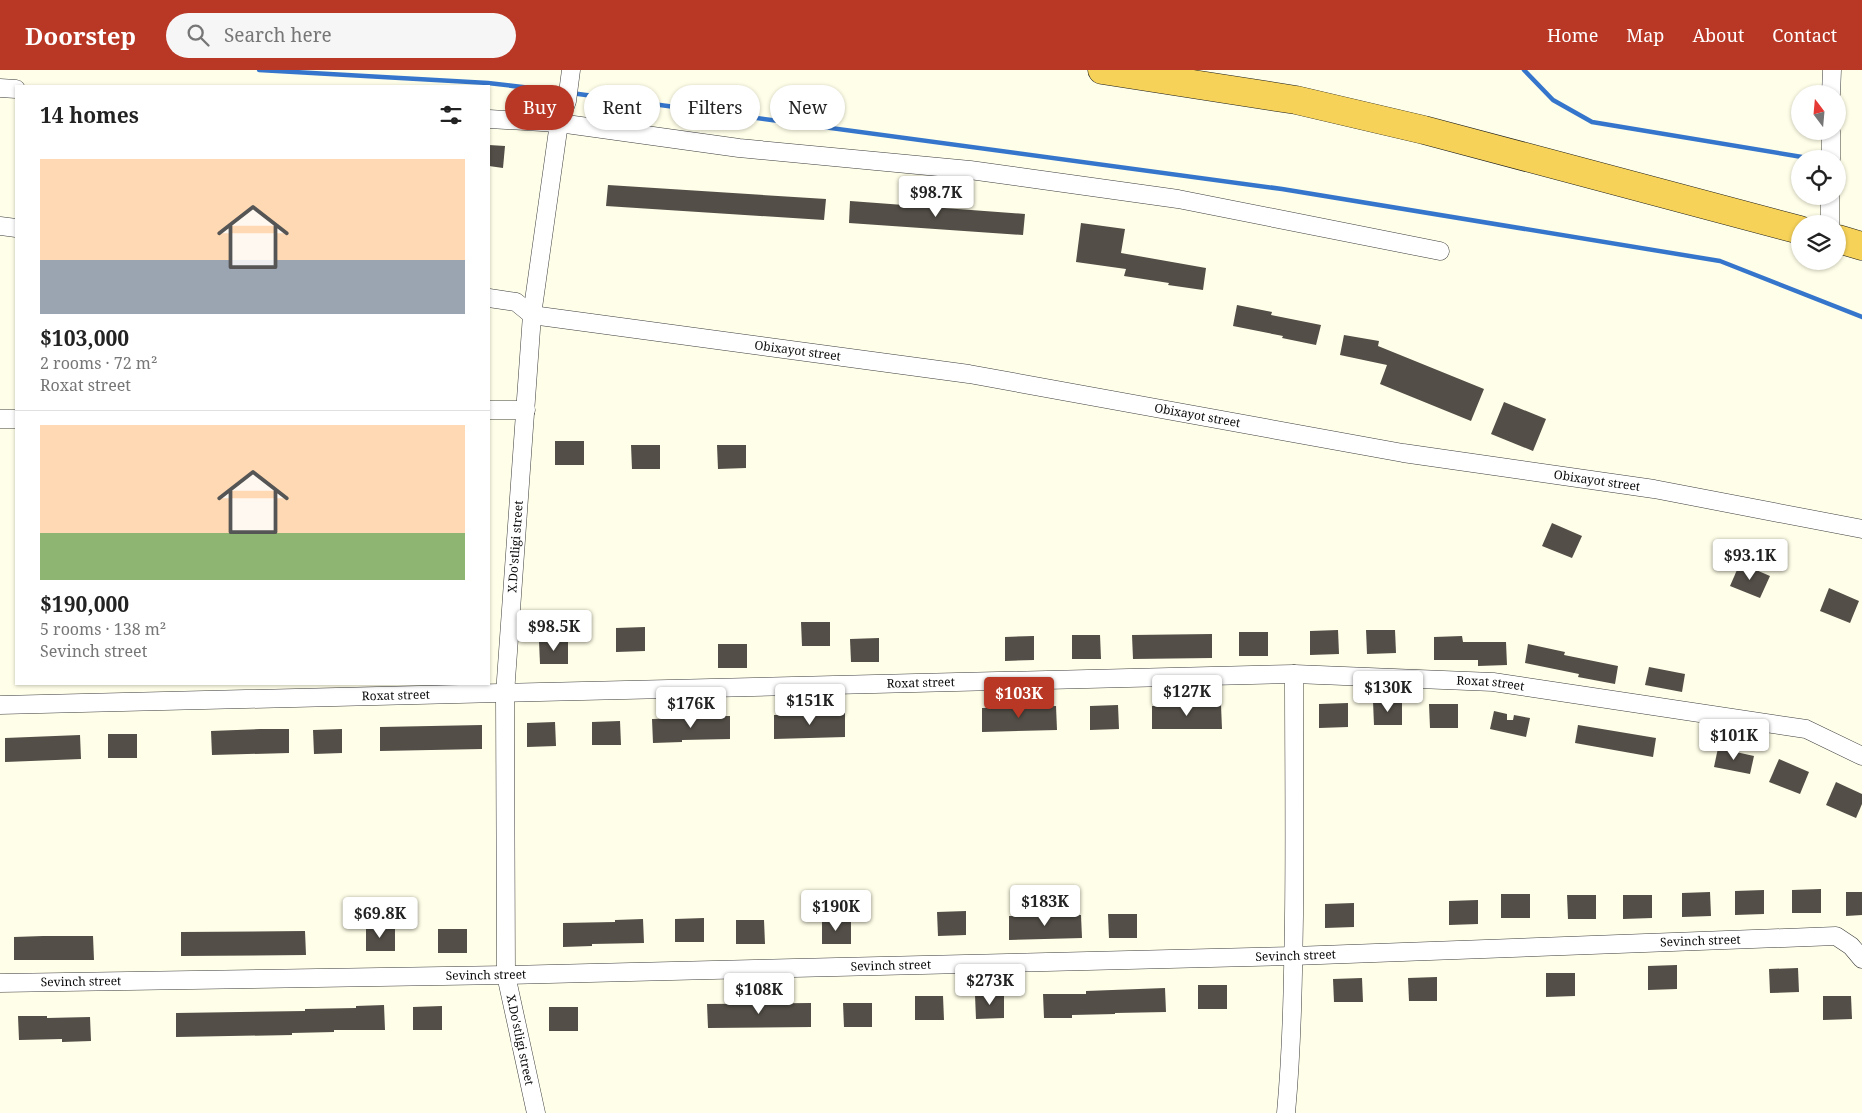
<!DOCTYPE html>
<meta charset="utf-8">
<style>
:root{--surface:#fff;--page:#f6f6f6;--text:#222;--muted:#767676;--line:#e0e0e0;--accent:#b83725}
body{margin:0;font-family:"Noto Serif",serif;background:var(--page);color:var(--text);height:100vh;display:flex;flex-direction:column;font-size:19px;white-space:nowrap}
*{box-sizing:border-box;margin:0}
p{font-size:16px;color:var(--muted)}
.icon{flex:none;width:28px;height:28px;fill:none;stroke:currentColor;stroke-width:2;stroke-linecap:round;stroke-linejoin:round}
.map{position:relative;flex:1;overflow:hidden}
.sheet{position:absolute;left:15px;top:15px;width:475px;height:600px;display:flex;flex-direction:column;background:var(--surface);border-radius:0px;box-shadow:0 1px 4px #0004}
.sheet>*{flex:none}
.top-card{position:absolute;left:505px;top:15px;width:475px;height:45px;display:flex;gap:10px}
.needle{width:32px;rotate:344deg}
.fabs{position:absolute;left:1791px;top:15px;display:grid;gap:10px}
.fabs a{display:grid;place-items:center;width:55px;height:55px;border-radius:50%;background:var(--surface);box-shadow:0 1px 4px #0004;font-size:25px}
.price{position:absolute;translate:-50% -42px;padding:0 11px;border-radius:5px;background:#fff;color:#222;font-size:16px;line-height:32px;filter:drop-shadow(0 1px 2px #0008)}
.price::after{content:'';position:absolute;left:50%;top:30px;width:15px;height:11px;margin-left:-8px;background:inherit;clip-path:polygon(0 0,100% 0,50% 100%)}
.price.selected{background:var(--accent);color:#fff}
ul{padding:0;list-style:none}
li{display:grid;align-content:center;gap:10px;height:265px;padding:0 25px}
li+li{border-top:1px solid var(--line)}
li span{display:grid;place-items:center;height:155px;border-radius:0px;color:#555}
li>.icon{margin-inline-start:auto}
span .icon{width:90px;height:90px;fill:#fffc;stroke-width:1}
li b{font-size:21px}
h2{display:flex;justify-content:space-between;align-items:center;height:60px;padding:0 25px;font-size:21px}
.tag{padding:0 18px;border-radius:22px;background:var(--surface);box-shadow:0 1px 4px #0004;font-size:18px;line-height:45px}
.tag.selected{background:var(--accent);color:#fff}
header{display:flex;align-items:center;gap:30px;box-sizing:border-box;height:70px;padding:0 25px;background:var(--accent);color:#fff}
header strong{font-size:24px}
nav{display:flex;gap:28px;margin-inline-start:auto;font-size:18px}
.search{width:350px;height:45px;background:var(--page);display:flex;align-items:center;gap:12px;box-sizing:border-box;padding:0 18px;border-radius:28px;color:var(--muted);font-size:19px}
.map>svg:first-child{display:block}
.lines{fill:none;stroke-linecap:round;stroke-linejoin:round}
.stream{stroke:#3576cc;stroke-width:4.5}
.building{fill:#534e47}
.minor-casing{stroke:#3d3d3d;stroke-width:19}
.trunk-casing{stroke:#1b1b1b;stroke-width:29}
.minor{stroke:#fff;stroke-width:18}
.trunk{stroke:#f6d258;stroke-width:28}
.labels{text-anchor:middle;stroke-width:5;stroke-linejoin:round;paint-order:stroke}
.street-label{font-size:12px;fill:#0a0a0a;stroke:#fff}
</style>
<header>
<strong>Doorstep</strong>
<div class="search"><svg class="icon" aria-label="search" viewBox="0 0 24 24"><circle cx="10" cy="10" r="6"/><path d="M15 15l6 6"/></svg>Search here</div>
<nav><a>Home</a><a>Map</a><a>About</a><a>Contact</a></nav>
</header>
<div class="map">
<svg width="1862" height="1043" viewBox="0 0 1862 1043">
<rect width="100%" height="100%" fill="#fffee8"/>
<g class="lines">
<g class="stream">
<path d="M259,0L488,13L564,22"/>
<path d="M1524,0L1553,30L1592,52L1802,87"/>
<path d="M571,23L1282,119L1720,191L1862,247"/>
</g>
</g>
<g class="building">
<path d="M489,75L505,76L503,98L489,96Z"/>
<path d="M608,115L826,129L824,150L606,136Z"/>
<path d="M850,131L1025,144L1023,165L849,153Z"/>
<path d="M1081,153L1125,159L1121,183L1206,198L1203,220L1168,215L1169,213L1124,206L1126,199L1076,192Z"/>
<path d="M1237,235L1272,242L1271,245L1321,255L1316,275L1282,268L1283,266L1233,256Z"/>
<path d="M1344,265L1379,271L1378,276L1484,319L1471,351L1380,314L1387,295L1340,285Z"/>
<path d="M1504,332L1546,349L1533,381L1491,364Z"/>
<rect x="555" y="371" width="29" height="24"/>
<path d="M631,375H660V399H632Z"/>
<path d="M717,375H746V398L718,399Z"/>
<path d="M1552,453L1582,466L1572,488L1542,476Z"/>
<path d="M1740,493L1770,506L1760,528L1730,516Z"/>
<path d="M1829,518L1859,531L1850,553L1820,541Z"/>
<path d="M801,552H830V576H802Z"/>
<path d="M645,557V581L616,582V558Z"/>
<path d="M1338,560L1339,584L1310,585V561Z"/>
<path d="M1366,560H1395L1396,583L1367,584Z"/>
<rect x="1239" y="562" width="29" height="24"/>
<path d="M1212,564V588L1133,589L1132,565Z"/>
<path d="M1072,565H1100L1101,589H1072Z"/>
<path d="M1034,566V590L1005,591V567Z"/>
<path d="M1462,566L1463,572H1506L1507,595L1478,596V590H1434V567Z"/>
<path d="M879,568V592H851L850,569Z"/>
<path d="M568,570V594H540L539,571Z"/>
<rect x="718" y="574" width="29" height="24"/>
<path d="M1528,574L1565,582L1564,585L1618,596L1615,614L1578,607L1579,604L1525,593Z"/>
<path d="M1649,597L1685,604L1682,622L1645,615Z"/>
<path d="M1373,631H1402V655H1374Z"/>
<path d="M1348,633V657L1319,658V634Z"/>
<path d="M1429,634H1458V658H1430Z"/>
<path d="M1118,635L1119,659L1090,660V636Z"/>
<path d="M1181,635H1221L1222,659H1152V636Z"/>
<path d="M1056,636L1057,660L982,662V638Z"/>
<path d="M1494,641L1507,644V650H1513L1514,645L1530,648L1526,667L1490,659Z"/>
<path d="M845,643V667L774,669V645Z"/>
<path d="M701,646H730V669L682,670V672L653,673L652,649L701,648Z"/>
<path d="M620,651L621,675H592V652Z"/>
<path d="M555,652L556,676L527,677V653Z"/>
<path d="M482,655V679L380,681V657Z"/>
<path d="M1578,655L1656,668L1653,687L1575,673Z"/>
<path d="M260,659H289V683L212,685L211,661Z"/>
<path d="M342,659V683L314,684L313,660Z"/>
<rect x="108" y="664" width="29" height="24"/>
<path d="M80,665L81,689L5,692V668Z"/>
<path d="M1718,678L1754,686L1750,704L1714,697Z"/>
<path d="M1779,689L1809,702L1800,724L1769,712Z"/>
<path d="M1836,712L1862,724V734L1856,748L1826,735Z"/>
<path d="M1821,819V843H1792V820Z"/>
<path d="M1764,820V844L1735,845V821Z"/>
<path d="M1710,822L1711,846L1682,847V823Z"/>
<path d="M1846,822H1862V845L1846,846Z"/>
<rect x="1501" y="824" width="29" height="24"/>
<path d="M1567,825H1596V849H1568Z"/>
<path d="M1623,825H1652V848L1623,849Z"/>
<path d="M1478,830V854L1449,855V831Z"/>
<path d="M1354,833V857L1325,858V834Z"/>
<path d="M966,841V865L938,866L937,842Z"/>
<path d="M1108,844H1137V868H1109Z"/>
<path d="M1081,845L1082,868L1009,870V846Z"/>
<path d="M704,848V872H675V849Z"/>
<path d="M643,849L644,873L592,874V876L563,877V853L615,852V850Z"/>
<path d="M736,850H764L765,874H736Z"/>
<rect x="822" y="850" width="29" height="24"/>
<rect x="366" y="857" width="29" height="24"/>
<rect x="438" y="859" width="29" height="24"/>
<path d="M305,861L306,885L181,886V862Z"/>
<path d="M43,866H93L94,890H14V867Z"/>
<path d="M1677,895V919L1648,920V896Z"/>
<path d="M1798,898L1799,922L1770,923L1769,899Z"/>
<path d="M1546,903H1575V926L1546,927Z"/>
<path d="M1437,907V931H1409L1408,908Z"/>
<path d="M1362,908L1363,932H1334L1333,909Z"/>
<rect x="1198" y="915" width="29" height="24"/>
<path d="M1165,918L1166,942L1115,943V944L1072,945V948H1044L1043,924H1086V921Z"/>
<path d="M1004,924V948L976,949L975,925Z"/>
<path d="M915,926H943L944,950H915Z"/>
<path d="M1823,926H1851L1852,949L1823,950Z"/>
<path d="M811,933V957L708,958L707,934Z"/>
<path d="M843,933H872V957H844Z"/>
<path d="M384,935L385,960H334V962L292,963V965L176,967V943L305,941V939L356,938V936Z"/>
<path d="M442,936V960H413V937Z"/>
<rect x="549" y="937" width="29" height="24"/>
<path d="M18,946H47V948L90,947L91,971L62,972V969L19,970Z"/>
</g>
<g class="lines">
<defs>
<g id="minor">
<path d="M0,18L16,19"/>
<path d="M1831,24L1832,0"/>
<path d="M489,49L559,53L739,78L970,100L1178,129L1440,181"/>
<path d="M1831,89V61"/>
<path d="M1830,154V126"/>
<path d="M0,156L16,158"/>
<path id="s1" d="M489,228L516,232L532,245L969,304L1403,383L1654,419L1862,459"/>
<path d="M489,340H526"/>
<path d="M0,349H16"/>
<path id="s2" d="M0,635L1294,604L1493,612L1806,659L1862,686"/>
<path id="s3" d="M0,913L506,905L1293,886L1836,866L1851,876L1862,889"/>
<path id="s4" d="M536,1043L506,905L505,624L532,245L559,53L567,31L571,0"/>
<path d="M1286,1043C1292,978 1293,912 1294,846C1295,766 1294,685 1294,604"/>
</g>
<g id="trunk">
<path d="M1102,0L1296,30L1424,60L1800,160"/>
<path d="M1838,169L1862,176"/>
</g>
</defs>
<use href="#minor" class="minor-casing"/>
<use href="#trunk" class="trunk-casing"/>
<use href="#minor" class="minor"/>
<use href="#trunk" class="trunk"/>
</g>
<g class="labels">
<g class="street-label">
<text dy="4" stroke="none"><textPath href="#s1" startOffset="316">Obixayot street</textPath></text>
<text dy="4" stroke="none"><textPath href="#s1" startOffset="721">Obixayot street</textPath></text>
<text dy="4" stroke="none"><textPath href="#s1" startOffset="1126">Obixayot street</textPath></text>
<text dy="4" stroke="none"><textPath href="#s4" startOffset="570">X.Do'stligi street</textPath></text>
<text dy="4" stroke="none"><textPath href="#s2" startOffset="921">Roxat street</textPath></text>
<text dy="4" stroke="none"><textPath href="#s2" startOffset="1491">Roxat street</textPath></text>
<text dy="4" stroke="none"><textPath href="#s2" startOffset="396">Roxat street</textPath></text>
<text dy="4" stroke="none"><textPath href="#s3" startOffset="1701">Sevinch street</textPath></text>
<text dy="4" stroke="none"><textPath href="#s3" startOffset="1296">Sevinch street</textPath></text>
<text dy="4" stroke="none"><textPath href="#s3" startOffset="891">Sevinch street</textPath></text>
<text dy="4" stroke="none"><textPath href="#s3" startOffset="486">Sevinch street</textPath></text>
<text dy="4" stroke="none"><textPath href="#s3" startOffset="81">Sevinch street</textPath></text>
<text transform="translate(520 970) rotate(78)" y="4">X.Do'stligi street</text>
</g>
</g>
</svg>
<div class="fabs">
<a><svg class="needle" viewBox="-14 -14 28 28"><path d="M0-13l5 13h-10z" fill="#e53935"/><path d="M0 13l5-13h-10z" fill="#767676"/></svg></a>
<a><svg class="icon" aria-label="locate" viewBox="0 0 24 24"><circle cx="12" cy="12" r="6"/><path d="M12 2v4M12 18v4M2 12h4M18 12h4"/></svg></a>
<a><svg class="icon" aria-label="layers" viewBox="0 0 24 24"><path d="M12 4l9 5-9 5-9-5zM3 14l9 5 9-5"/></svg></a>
</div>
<b class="price" style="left:936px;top:148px">$98.7K</b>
<b class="price" style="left:1750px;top:511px">$93.1K</b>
<b class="price" style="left:554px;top:582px">$98.5K</b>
<b class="price" style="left:1388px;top:643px">$130K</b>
<b class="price" style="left:1187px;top:647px">$127K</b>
<b class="price selected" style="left:1019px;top:649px">$103K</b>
<b class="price" style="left:810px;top:656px">$151K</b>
<b class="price" style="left:691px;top:659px">$176K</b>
<b class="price" style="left:1734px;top:691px">$101K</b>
<b class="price" style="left:1045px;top:857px">$183K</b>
<b class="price" style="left:836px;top:862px">$190K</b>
<b class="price" style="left:380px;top:869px">$69.8K</b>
<b class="price" style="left:990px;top:936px">$273K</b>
<b class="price" style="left:759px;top:945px">$108K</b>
<div class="top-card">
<a class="tag selected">Buy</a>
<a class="tag">Rent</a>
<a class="tag">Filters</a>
<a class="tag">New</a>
</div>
<section class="sheet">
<h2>14 homes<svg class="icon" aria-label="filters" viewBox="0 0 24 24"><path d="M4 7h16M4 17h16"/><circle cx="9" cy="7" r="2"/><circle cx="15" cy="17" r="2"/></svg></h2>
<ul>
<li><span style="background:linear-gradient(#ffd9b3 65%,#9aa5b1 0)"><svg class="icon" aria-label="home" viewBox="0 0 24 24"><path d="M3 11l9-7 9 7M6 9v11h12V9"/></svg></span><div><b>$103,000</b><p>2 rooms · 72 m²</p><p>Roxat street</p></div></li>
<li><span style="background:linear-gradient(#ffd9b3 70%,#8fb573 0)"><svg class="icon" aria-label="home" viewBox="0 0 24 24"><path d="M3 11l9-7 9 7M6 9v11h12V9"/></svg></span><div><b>$190,000</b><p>5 rooms · 138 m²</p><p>Sevinch street</p></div></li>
</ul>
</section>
</div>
